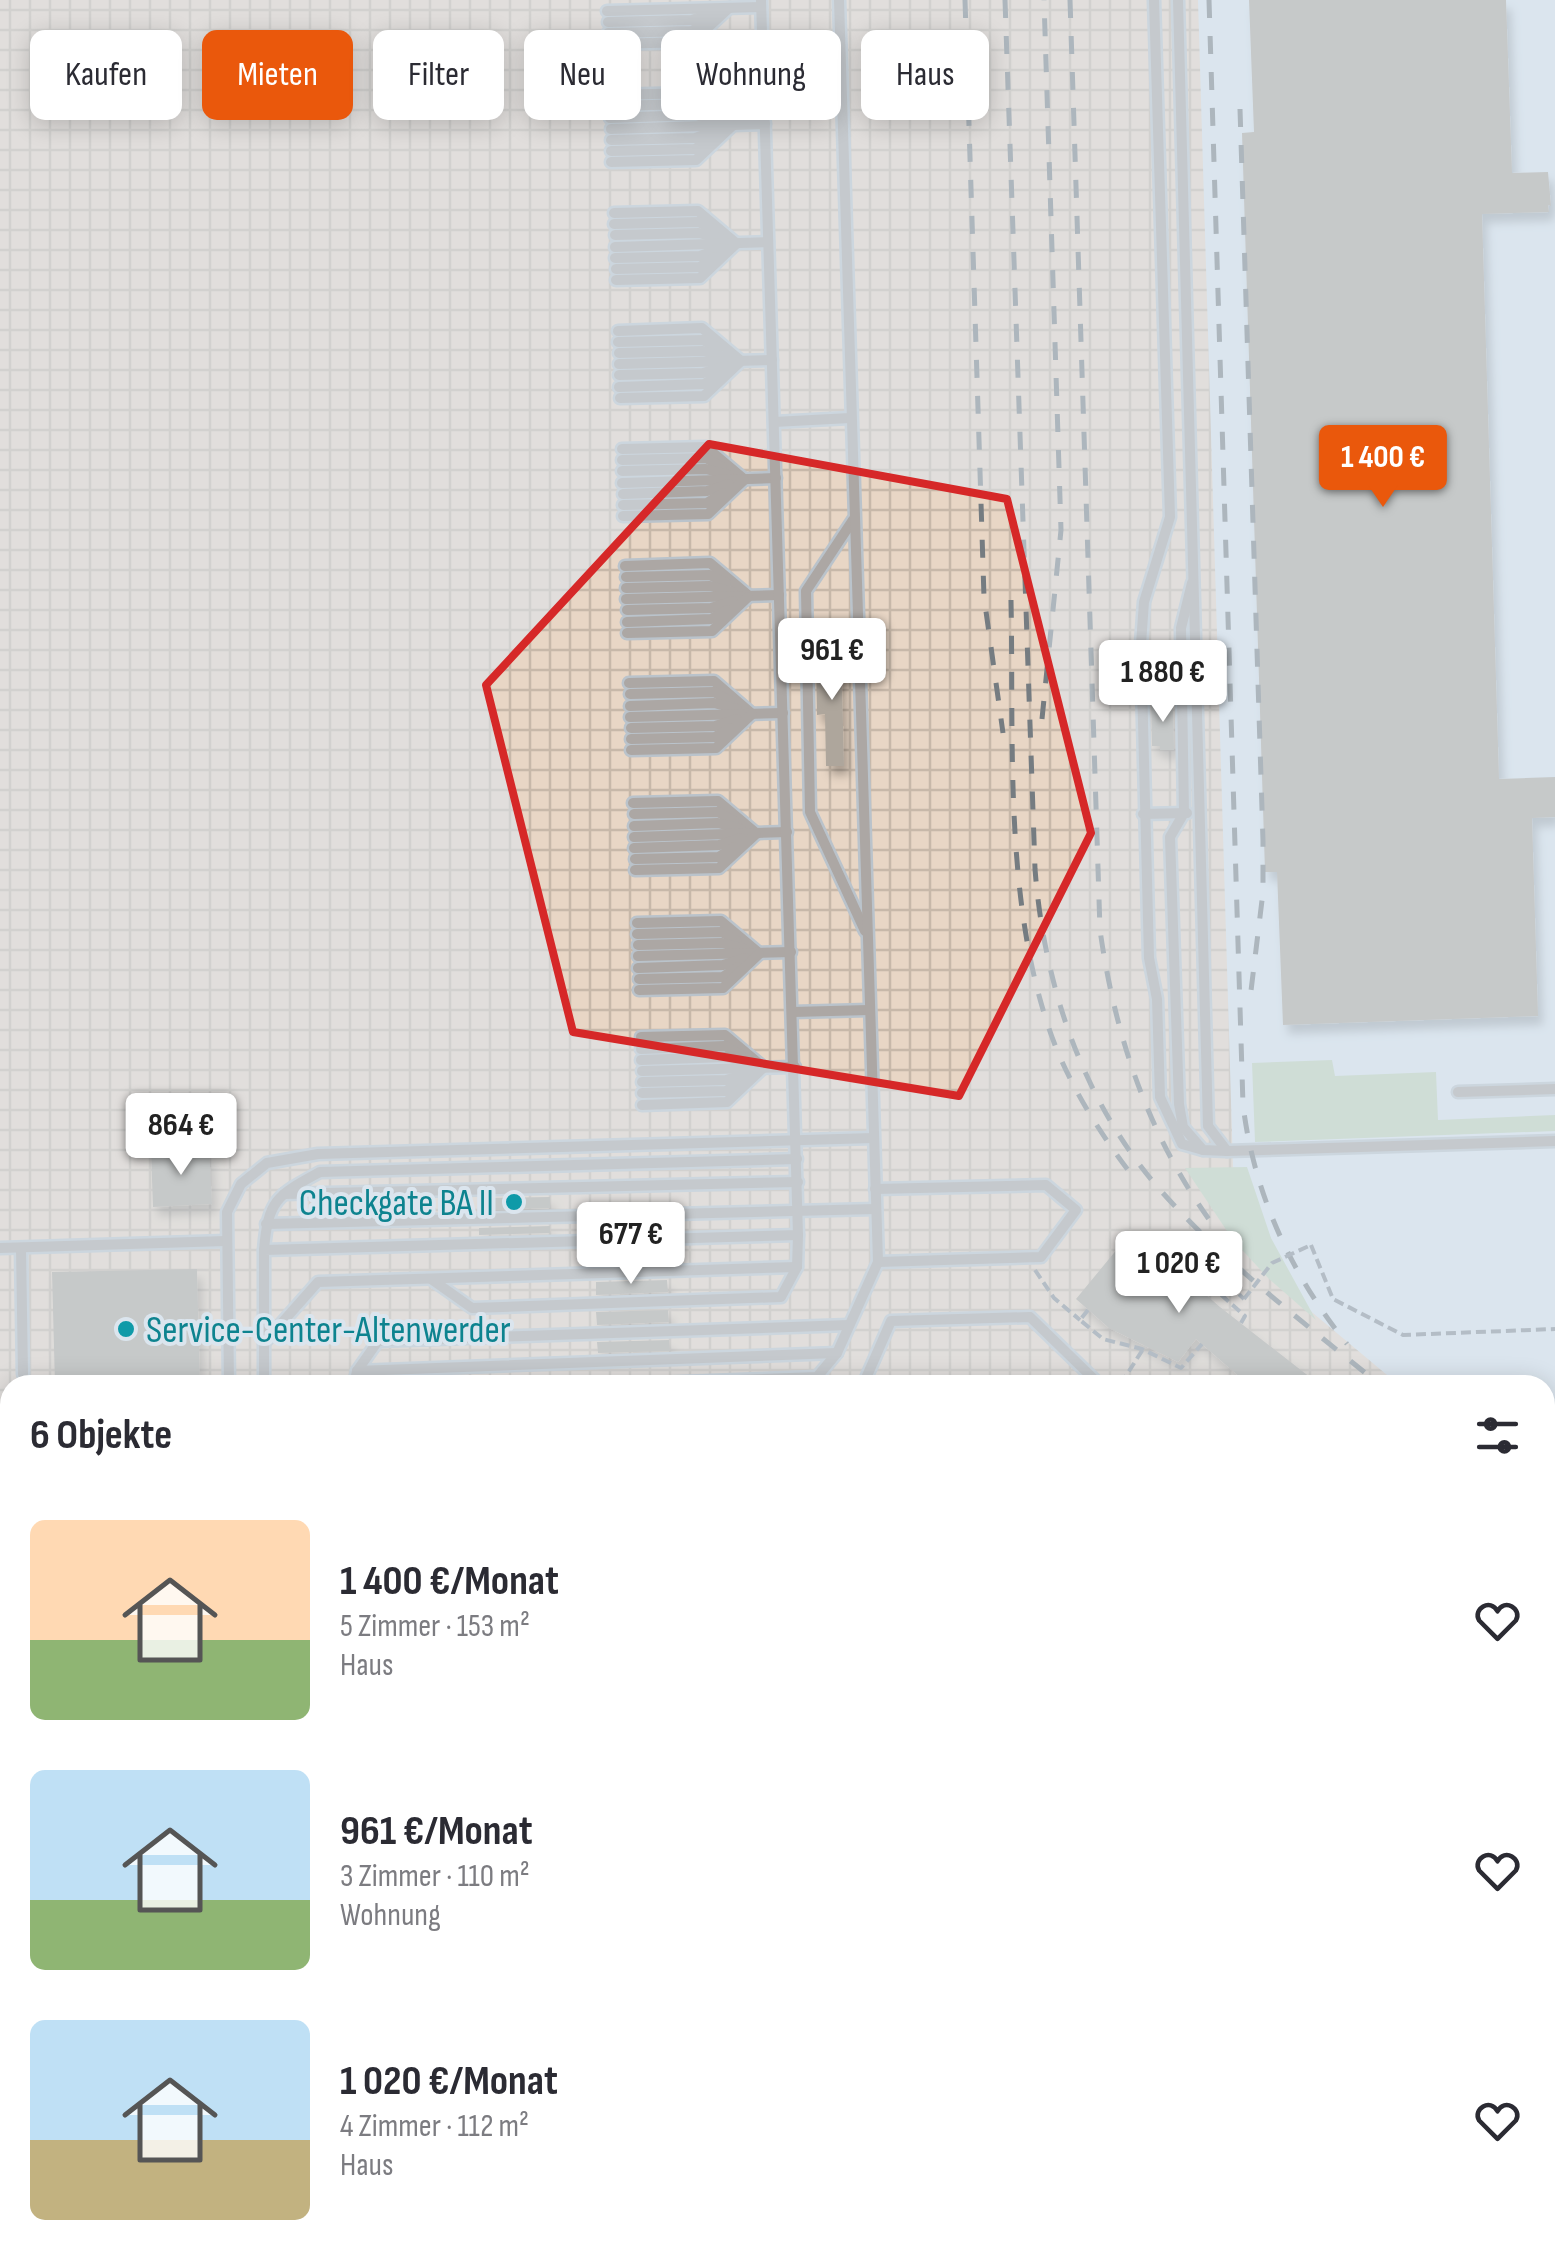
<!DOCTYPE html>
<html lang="de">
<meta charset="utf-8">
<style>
:root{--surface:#fff;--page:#f7f7f7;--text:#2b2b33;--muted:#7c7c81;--accent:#ea580c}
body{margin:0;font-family:"Sofia Sans Condensed",sans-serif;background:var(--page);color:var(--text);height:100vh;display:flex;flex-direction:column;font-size:38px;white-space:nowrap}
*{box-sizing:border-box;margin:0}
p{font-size:32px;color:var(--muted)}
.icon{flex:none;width:55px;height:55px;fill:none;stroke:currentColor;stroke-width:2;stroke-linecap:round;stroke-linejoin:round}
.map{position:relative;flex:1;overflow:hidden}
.sheet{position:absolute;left:0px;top:1375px;width:1555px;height:892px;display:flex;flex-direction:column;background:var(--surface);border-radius:30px 30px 0 0;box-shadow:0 5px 25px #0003}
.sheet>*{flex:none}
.top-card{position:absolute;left:30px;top:30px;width:1000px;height:90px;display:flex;gap:20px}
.price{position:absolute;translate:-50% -85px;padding:0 22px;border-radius:10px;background:#fff;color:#222;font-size:32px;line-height:65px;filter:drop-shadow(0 2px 5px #0008)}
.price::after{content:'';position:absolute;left:50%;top:60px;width:30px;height:22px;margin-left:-15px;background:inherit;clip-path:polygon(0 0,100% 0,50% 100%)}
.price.selected{background:var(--accent);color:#fff}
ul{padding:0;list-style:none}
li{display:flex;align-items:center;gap:30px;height:250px;padding:0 30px}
li span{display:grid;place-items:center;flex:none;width:280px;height:200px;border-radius:15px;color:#555}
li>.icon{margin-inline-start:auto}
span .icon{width:120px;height:120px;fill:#fffc;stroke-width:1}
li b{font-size:42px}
h2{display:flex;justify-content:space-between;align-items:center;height:120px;padding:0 30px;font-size:42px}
.chip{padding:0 35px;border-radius:15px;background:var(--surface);box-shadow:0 5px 25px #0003;font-size:35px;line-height:90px}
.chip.selected{background:var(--accent);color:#fff}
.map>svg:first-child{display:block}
.industrial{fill:url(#industrial-grid)}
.grass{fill:#c1d3b9}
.forest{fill:url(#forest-crowns)}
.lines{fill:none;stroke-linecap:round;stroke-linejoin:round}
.stream{stroke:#83b5c0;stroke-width:5}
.canal{stroke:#83b5c0;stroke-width:20}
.building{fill:#aea69c;filter:url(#shadow)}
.service-casing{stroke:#bac3cb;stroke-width:15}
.minor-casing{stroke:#bac3cb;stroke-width:25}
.path{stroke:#868d94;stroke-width:4;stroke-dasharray:10 5;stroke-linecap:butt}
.service{stroke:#aca7a4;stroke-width:10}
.minor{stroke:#aca7a4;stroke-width:20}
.rail{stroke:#757c81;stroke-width:5;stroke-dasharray:18 18;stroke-linecap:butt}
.path-bridge{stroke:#868d94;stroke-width:4;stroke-dasharray:10 5;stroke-linecap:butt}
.marked{fill:none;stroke:#d62828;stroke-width:8;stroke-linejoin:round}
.culture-dot{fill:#0f9aa8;stroke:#dbe5ee;stroke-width:4}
.labels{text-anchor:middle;stroke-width:8;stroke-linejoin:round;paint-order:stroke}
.culture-label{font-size:38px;fill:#0d838f;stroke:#dbe5ee;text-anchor:end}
</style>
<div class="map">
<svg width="1555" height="2267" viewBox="0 0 1555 2267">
<defs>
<pattern id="industrial-grid" width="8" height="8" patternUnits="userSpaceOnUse" patternTransform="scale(2.5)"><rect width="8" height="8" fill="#e8d6c5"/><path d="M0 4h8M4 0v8" fill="none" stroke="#c7b8a9"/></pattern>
<pattern id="forest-crowns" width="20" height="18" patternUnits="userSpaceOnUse" patternTransform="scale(2.5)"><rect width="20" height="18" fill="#94ad8a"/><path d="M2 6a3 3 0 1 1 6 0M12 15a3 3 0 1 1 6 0" fill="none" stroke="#798d71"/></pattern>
<filter id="shadow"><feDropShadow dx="5" dy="9" stdDeviation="5" flood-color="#0004"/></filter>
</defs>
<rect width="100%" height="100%" fill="#dbe5ee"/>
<g class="industrial">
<path d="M0,0H1198L1233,1167L1258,1207L1295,1298L1399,1385H10V1863L0,1872Z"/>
<path d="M10,2165V2258H1514L1555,2264V2267H0V2174Z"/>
</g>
<g class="grass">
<path d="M1332,1060L1335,1076L1436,1072L1438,1120L1555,1115V1131L1255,1142L1252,1063Z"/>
<path d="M1247,1167L1271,1238L1316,1320L1269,1279L1233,1240L1185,1168Z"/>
</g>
<g class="forest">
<path d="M1545,1716L1555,1719V2162L1545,2160Z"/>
<path d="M10,1868V2051H0V1877Z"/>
</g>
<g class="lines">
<g class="stream">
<path d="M1545,1786L1555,1788"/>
<path d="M1545,1827L1555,1838"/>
</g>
<g class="canal">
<path d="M1545,1967L1555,1968"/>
<path d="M0,2048L10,2044"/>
</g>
</g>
<g class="building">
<path d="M1249,0H1506L1512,173L1548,172L1551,206L1548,205L1549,212L1482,214L1499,779L1555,777V817L1532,818L1538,1016L1283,1025L1277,872H1265L1242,133L1254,132Z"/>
<path d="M841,644L844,766H826L825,714L817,715L816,663H823V645Z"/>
<path d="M1173,701L1174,750H1160V746H1152L1151,703Z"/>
<path d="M209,1149L212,1204L153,1207L151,1152Z"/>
<path d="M550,1197V1208L479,1210V1198Z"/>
<path d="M550,1226V1233L479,1235V1228Z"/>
<path d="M1132,1231L1220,1307L1320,1385H1249L1196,1339L1178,1362L1109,1328L1076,1299Z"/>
<path d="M666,1247L667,1262L595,1265V1249Z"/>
<path d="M197,1269L200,1385H55L52,1272Z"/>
<path d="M667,1280L668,1292L596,1295V1282Z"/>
<path d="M668,1310L669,1322L597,1325L596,1312Z"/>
<path d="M669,1340L670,1351L598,1353L597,1342Z"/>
</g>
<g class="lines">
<defs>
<g id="service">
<path d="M1154,0L1170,517L1144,602L1141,644L1149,958L1157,999L1160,1097L1182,1144L1203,1150"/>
<path d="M1178,0L1208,1126L1227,1151"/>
<path d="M607,11L761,7"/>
<path d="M608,22L692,20L714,12"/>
<path d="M608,33L692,31L708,21"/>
<path d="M608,44L692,42L729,8"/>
<path d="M763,69L841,67"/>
<path d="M610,95L694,93L732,125"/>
<path d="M610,106L694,104L710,113"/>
<path d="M610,118L695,115L718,121"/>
<path d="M611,129L765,124"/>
<path d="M611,140L695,138L718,130"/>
<path d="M611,151L695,149L711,139"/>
<path d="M611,162L696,160L732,126"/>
<path d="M614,213L698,211L736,243"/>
<path d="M614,224L699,222L714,230"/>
<path d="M615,235L699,233L722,239"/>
<path d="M615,247L768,242"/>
<path d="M615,258L700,256L722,248"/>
<path d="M616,269L700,267L715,257"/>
<path d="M616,280L700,278L736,244"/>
<path d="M618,331L702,328L740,360"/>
<path d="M618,342L703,340L718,348"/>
<path d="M619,353L703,351L725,357"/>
<path d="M619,364L772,360"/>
<path d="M619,375L703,373L726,366"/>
<path d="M619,387L704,384L719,375"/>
<path d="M620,398L704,396L740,362"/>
<path d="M774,422L850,418"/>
<path d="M622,449L706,447L744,479"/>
<path d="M622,460L706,458L722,467"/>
<path d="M622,471L706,469L729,475"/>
<path d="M622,483L776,478"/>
<path d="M623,494L707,491L729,484"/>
<path d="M623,505L707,503L723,493"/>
<path d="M623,516L708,514L744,480"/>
<path d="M853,520L806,591L810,812L865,931"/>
<path d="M625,566L710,563L748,595"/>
<path d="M626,577L710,575L726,583"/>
<path d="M1192,583L1181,628L1184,813L1170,837L1179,1104L1183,1127L1203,1150L1227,1151L1555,1141"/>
<path d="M626,588L710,586L733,592"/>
<path d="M626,599L779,595"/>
<path d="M627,610L711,608L733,601"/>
<path d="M627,622L711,619L727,610"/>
<path d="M627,633L712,631L748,597"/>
<path d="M629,683L714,681L751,713"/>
<path d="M630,694L714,692L730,701"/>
<path d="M630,706L714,703L737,709"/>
<path d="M630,717L783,713"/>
<path d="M631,728L715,726L737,719"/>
<path d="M631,739L715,737L730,728"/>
<path d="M631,750L716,748L752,714"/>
<path d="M633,803L718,801L756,833"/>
<path d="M634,814L718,812L734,821"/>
<path d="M1143,814L1187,813"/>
<path d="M634,826L718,823L741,829"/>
<path d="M634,837L787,832"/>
<path d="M634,848L719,845L741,838"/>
<path d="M635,859L719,857L734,847"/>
<path d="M635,870L719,868L756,834"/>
<path d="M637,923L721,921L759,953"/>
<path d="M637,934L722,932L737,941"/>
<path d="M638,945L722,943L745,949"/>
<path d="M638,956L791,952"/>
<path d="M638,968L723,965L745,958"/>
<path d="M639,979L723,977L738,967"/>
<path d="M639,990L723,988L759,954"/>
<path d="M793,1012L869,1010"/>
<path d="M641,1037L725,1035L763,1067"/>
<path d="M641,1049L725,1046L741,1055"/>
<path d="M641,1060L726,1057L748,1063"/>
<path d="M642,1071L795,1067"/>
<path d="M642,1082L726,1080L749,1073"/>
<path d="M1458,1092L1555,1089"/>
<path d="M642,1093L726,1091L742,1081"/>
<path d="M642,1105L727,1102L763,1068"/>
<path d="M875,1189L1046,1185L1076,1210L1041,1257L878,1262"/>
<path d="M284,1194L798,1182"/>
<path d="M266,1224L876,1209"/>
<path d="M0,1248L226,1241"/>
<path d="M21,1248L23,1374"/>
<path d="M264,1250C268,1199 278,1195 320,1172L797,1159"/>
<path d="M431,1279L472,1308L781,1297L797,1267L798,1235"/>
<path d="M264,1343L318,1282L797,1267"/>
<path d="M357,1371L837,1353"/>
<path d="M229,1385L227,1212L241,1184L267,1163L318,1154L873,1138"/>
<path d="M264,1385V1250L798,1235L761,0"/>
<path d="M354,1385L357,1371L378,1341L849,1325"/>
<path d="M604,1385L817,1377L837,1353L878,1262L839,0"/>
<path d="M863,1385L891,1321L1030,1317L1100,1385"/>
<path d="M1545,1642V1665"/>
<path d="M0,1746L10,1737"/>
<path d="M0,1849L10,1839"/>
<path d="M0,2191L10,2184"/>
<path d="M580,2267L601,2262L635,2267"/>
</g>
<g id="minor">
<path d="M1545,1689L1555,1692"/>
<path d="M1545,2176L1555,2177"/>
</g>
</defs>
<use href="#service" class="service-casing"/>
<use href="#minor" class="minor-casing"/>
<g class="path">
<path d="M1311,1245L1333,1299L1403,1335L1555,1329"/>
<path d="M1035,1270L1054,1298L1080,1320"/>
<path d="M1088,1310L1080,1320L1103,1339L1142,1349L1181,1368L1202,1344"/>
<path d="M1241,1323L1245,1316L1218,1292L1226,1282L1244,1299"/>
<path d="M1112,1379H1124"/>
<path d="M1009,1385L1079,1383"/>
<path d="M1124,1385V1379L1145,1346"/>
<path d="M1545,1895L1555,1896"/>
</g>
<use href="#service" class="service"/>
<use href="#minor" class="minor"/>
<g class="rail">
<path d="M965,0L984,597L1003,733"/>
<path d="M1005,0L1035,869C1044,986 1083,1103 1162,1192C1226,1264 1306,1324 1380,1385"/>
<path d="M1070,0L1100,930C1116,1043 1152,1146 1222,1237"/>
<path d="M1209,0L1243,1105C1254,1194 1291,1274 1347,1344"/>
<path d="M1240,109L1263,841V892L1250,999"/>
<path d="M1011,600C1014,744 1003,910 1055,1045C1075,1095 1104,1139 1137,1182"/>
<path d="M1042,719L1061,530L1044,0"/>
<path d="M1545,1542L1555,1550"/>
</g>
<path class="path-bridge" d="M1244,1299L1272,1263L1311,1245"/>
</g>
<path d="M0 0H1555V2267H0ZM709,444L1007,499L1091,833L959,1096L573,1032L486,685Z" fill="#dbe5ee" fill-opacity=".55" fill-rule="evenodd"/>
<path class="marked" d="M709,444L1007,499L1091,833L959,1096L573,1032L486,685Z"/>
<g class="culture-dot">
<circle cx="514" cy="1202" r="10"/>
<circle cx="126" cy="1329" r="10"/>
</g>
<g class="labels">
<g class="culture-label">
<text x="494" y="1215">Checkgate BA II</text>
<text x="146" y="1342" text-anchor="start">Service-Center-Altenwerder</text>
</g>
</g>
</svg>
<b class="price selected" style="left:1383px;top:510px">1 400 €</b>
<b class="price" style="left:832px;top:703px">961 €</b>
<b class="price" style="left:1163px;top:725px">1 880 €</b>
<b class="price" style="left:181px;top:1178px">864 €</b>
<b class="price" style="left:631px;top:1287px">677 €</b>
<b class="price" style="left:1179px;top:1316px">1 020 €</b>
<div class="top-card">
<a class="chip">Kaufen</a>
<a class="chip selected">Mieten</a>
<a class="chip">Filter</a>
<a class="chip">Neu</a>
<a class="chip">Wohnung</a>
<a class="chip">Haus</a>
</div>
<section class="sheet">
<h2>6 Objekte<svg class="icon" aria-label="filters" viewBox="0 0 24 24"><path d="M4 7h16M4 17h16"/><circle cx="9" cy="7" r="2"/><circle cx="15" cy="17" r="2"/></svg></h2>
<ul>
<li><span style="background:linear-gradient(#ffd9b3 60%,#8fb573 0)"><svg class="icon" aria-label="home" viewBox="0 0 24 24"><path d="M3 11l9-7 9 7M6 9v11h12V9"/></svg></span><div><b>1 400 €/Monat</b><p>5 Zimmer · 153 m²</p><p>Haus</p></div><svg class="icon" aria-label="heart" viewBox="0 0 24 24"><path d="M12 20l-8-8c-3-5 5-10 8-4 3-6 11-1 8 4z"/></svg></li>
<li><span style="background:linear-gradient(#bfe0f5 65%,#8fb573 0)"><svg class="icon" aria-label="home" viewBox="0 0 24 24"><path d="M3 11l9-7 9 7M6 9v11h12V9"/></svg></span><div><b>961 €/Monat</b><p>3 Zimmer · 110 m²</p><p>Wohnung</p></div><svg class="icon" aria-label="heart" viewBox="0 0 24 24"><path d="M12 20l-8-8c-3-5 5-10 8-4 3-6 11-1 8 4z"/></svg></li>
<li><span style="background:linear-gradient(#bfe0f5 60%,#c2b280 0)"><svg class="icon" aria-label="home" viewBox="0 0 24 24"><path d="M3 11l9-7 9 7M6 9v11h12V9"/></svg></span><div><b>1 020 €/Monat</b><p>4 Zimmer · 112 m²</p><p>Haus</p></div><svg class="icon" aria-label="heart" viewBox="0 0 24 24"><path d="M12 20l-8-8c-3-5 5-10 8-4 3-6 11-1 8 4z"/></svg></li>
</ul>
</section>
</div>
